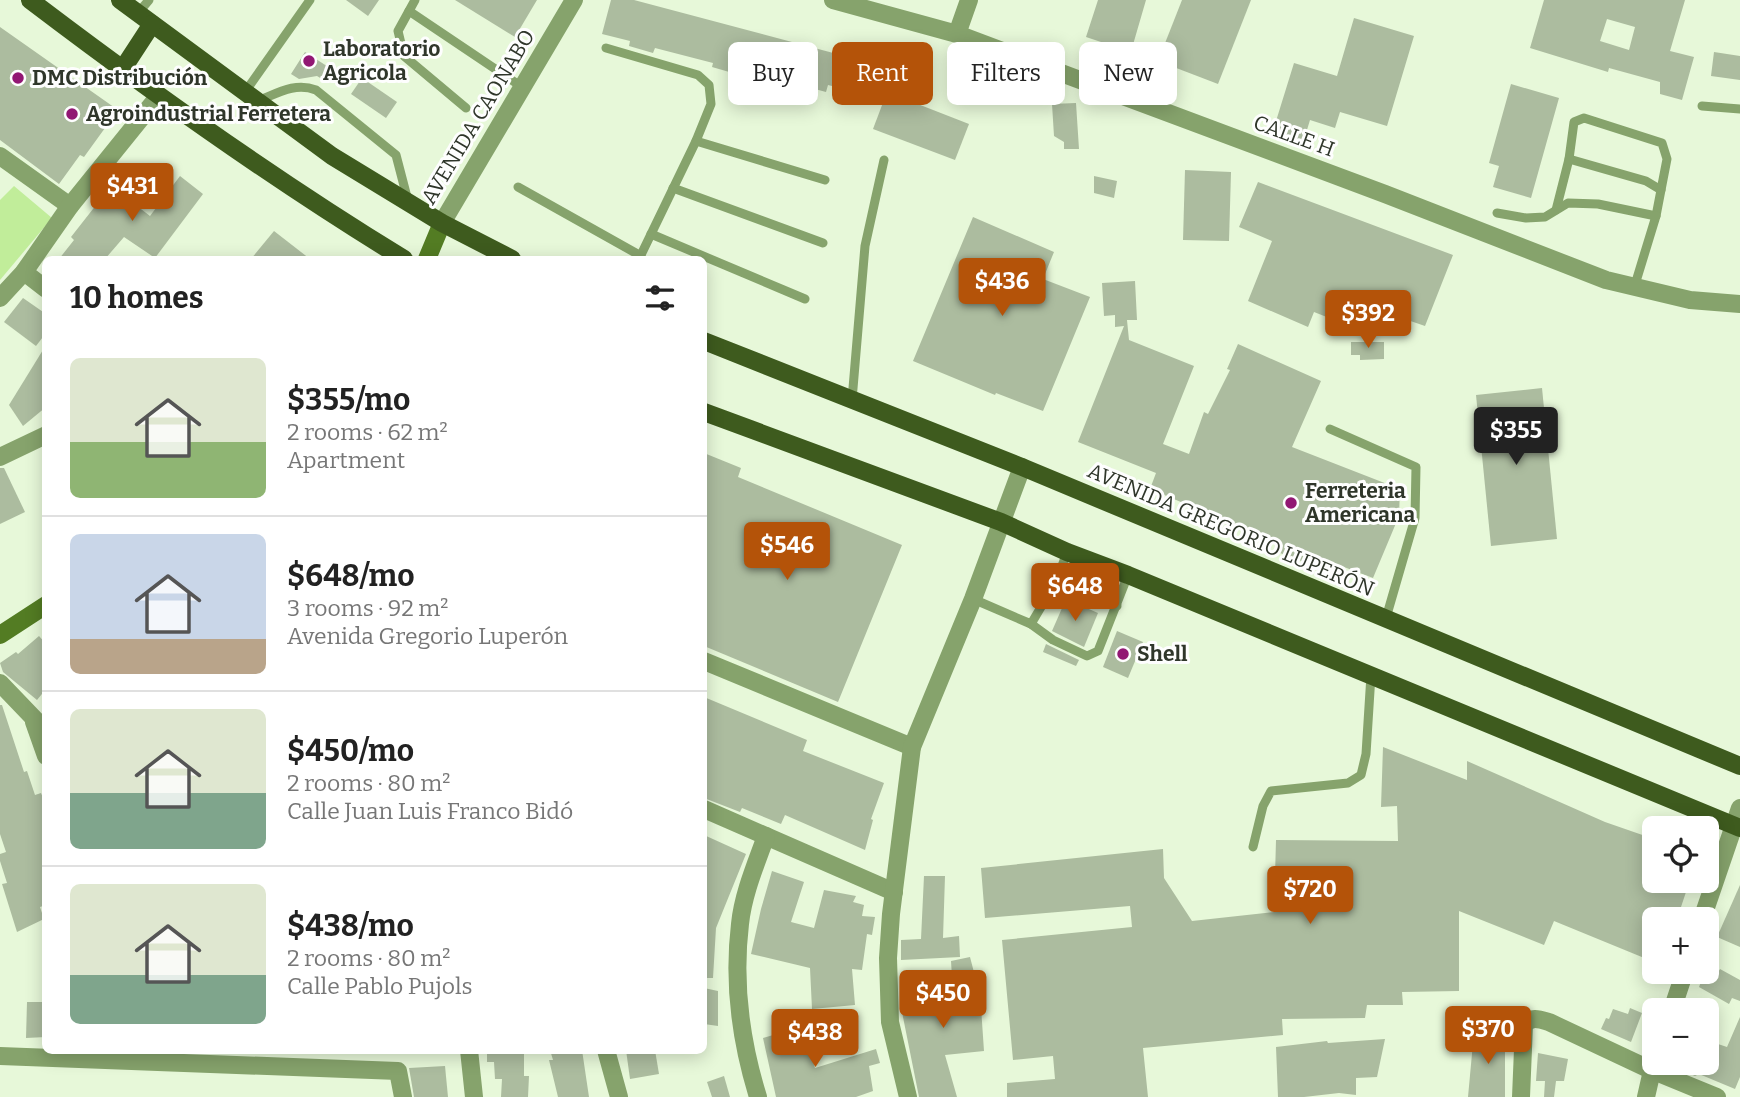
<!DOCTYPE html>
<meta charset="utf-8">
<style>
:root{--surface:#fff;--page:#f6f6f6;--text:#222;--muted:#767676;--line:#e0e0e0;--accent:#b45309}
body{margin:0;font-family:Bitter,serif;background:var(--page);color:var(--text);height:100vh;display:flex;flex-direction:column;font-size:26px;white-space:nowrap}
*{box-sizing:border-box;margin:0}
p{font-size:23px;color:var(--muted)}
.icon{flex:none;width:38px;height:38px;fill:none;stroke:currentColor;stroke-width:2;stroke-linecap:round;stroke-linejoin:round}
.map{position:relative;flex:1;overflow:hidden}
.details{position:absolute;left:42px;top:256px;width:665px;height:798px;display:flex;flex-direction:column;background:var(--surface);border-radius:10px;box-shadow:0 4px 18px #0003}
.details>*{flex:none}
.guide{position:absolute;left:728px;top:42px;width:665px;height:63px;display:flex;gap:14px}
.controls{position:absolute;left:1642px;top:816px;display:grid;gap:14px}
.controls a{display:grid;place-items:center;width:77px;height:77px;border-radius:10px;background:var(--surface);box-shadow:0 4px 18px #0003;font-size:35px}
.price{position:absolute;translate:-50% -60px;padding:0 16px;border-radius:7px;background:var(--accent);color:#fff;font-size:23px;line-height:46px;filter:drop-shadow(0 2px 4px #0008)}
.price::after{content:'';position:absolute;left:50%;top:42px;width:21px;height:16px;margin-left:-10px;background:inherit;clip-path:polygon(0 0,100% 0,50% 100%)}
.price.active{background:#222;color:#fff}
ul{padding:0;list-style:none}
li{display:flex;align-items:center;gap:21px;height:175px;padding:0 28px}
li+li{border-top:2px solid var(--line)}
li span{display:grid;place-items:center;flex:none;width:196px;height:140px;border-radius:10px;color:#555}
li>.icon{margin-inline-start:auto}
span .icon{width:84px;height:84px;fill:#fffc;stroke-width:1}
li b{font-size:30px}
h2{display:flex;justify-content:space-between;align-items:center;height:84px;padding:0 28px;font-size:30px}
.pill{padding:0 24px;border-radius:10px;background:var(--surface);box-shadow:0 4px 18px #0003;font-size:24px;line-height:63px}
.pill.active{background:var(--accent);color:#fff}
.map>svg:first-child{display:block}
.green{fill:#c1ed9a}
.building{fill:#acbc9f;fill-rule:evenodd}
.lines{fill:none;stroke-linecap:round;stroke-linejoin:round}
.lane{stroke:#86a36c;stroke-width:9}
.street{stroke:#86a36c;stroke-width:18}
.secondary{stroke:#537c23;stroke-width:18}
.primary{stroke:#3e5b1e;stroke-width:18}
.poi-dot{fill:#921773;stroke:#fefefe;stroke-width:2.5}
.labels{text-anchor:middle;stroke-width:6;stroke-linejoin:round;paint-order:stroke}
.poi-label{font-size:21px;font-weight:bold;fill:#2f362a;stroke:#fefefe;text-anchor:start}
.street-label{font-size:21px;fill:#2f362a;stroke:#fefefe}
</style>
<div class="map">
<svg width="1740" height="1097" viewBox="0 0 1740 1097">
<rect width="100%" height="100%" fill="#e7f8d9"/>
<path class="green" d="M14,186L52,218L0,280V200Z"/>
<g class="building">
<path d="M346,0H379L368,16Z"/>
<path d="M455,0H537L515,37Z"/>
<path d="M611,0H634L852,58L844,89L828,85L826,92L748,71L743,76L712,67L713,63L655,48L653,53L629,46L630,41L602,34Z"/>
<path d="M1098,0H1146L1130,55L1100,46L1101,42L1086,37Z"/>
<path d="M1182,0H1251L1218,84L1158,61Z"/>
<path d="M1544,0H1685L1670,51L1694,57L1682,100L1660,94V82L1609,68L1608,72L1530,48ZM1607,19L1635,27L1629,50L1600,41Z"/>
<path d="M1354,18L1414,36L1387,126L1340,112L1335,128L1310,120L1303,143L1272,134L1294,63L1337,76Z"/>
<path d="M0,27L118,110L84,157L80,155L59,184L0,140Z"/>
<path d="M305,52L333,70L325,81L317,76L299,79L291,74Z"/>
<path d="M1714,52L1740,56V80L1711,76Z"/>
<path d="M362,78L397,102L386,118L351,94Z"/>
<path d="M1511,84L1559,98L1531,198L1493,187L1499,166L1489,163Z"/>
<path d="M887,92L969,124L955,160L873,129Z"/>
<path d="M1076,103L1079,149H1064V142L1054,136L1052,104Z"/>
<path d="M1185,170L1231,172L1229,241L1183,240Z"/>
<path d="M180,176L203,194L155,258L124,237L105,259H59L74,240L71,237L111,186L150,216Z"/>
<path d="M1094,176L1117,181L1114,198L1094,193Z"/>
<path d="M1258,182L1453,255L1425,326L1361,304L1352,327L1314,312L1308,327L1248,301L1272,241L1239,227Z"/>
<path d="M973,217L1054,252L1043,279L1090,297L1043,411L996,393L995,395L913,361Z"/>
<path d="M274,231L310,259H251Z"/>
<path d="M1135,281L1137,320H1127L1129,340L1194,366L1163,444L1189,454L1204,412L1208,414L1230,370L1227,369L1238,344L1321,381L1292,447L1400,489L1399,516L1373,578L1315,556L1312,565L1280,553L1283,545L1150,489L1156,473L1078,442L1124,326L1115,327V315L1104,316L1102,283Z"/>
<path d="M23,298L46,314V333L36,346L4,322Z"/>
<path d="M1351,342H1384V359L1360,360V355H1351Z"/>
<path d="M46,345V407L23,426L9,405Z"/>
<path d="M1542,388L1557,539L1491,546L1476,395Z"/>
<path d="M704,453L741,468L738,477L902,545L838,702L704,646Z"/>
<path d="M0,468H4L25,512L0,524Z"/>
<path d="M1066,599L1098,613L1084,647L1052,631Z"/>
<path d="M1117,631L1143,642L1128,678L1103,667Z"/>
<path d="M39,636L46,644V689L37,700L3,672L0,663L16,652L18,654Z"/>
<path d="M1046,644L1079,660L1076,666L1043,652Z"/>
<path d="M704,697L807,740L803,751L884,783L871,819L873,820L865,850L785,815L781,824L742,808L740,812L704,798Z"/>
<path d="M0,705H2L24,772L27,771L35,795L41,793L46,805V905L40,907L44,919L17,932L2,884L7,883L0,861V854L6,852L0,834Z"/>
<path d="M1383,747L1467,780V761L1605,822L1654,839V880H1690L1677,919H1654V962L1554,921L1544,945L1459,911V991L1402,992L1403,1005H1367L1365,1018L1282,1019L1283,1035L1143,1048L1148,1097H1007V1083L1055,1079L1053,1056L1013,1060L1002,940L1132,927L1130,906L985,918L981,868L1163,849L1164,878L1192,921L1274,912L1276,840L1398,841L1397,806L1381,807Z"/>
<path d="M704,835L746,854L716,928L713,978H704Z"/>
<path d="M772,871L804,882L791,922L814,928L824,890L856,896L853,902L864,905L862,916L875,917L872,935L867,934L862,970L852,969L855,1005L812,1009L810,968L751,954L761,909Z"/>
<path d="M924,876H945L943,938L959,936L960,957L901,960V940L921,939Z"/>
<path d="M1740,885V947L1717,937Z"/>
<path d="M970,957L983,1007H981L984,1051L945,1055L957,1097H919L902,1012V995L953,993L951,961Z"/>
<path d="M1720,969L1740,980V1001L1732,998L1729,1004L1699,987L1705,971L1716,976Z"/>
<path d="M704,988L718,991V1026L704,1024Z"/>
<path d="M27,1002H46V1037L26,1038Z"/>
<path d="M1630,1008L1642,1013L1631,1042L1601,1029L1606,1018L1609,1019L1613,1009L1628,1014Z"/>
<path d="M1740,1017V1077L1735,1089L1699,1074L1695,1076L1688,1073L1685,1068L1672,1062H1706V1040L1727,1047Z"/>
<path d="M804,1026L815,1068L876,1049L880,1063L869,1066L873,1091L856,1097H776L763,1038Z"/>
<path d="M1474,1032L1505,1033V1097H1468Z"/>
<path d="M1385,1039L1377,1077L1356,1078V1095L1339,1093L1304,1097H1278L1276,1047L1327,1041L1328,1043Z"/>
<path d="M487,1050L524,1052V1076H529L528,1097H501L502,1079H495L494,1062H487Z"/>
<path d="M550,1050H582L589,1097H558L549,1060H553Z"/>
<path d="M626,1050H655L659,1074L630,1079Z"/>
<path d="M1538,1053L1568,1059L1564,1081H1556L1554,1097H1544L1545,1081H1536Z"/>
<path d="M445,1066L448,1097H414L409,1068Z"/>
<path d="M724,1076L730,1097H712L707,1082Z"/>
</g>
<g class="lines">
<g class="lane">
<path d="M415,0L398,31L404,56L466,108"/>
<path d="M409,11L522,87"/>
<path d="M138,13L149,0"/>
<path d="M606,48L698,75L709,85L711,104L696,141L639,259"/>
<path d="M245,92L310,0"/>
<path d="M258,101C278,93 295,82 316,90L396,155L408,201"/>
<path d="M1702,106L1740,109"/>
<path d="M696,141L825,180"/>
<path d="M1569,159L1646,181L1661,190L1656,216"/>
<path d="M518,187L641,256"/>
<path d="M673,188L823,243"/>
<path d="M1556,210L1569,159L1574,122L1584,118L1662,143L1667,159L1661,190"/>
<path d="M1497,213L1526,218L1545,217L1568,203L1598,204L1656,216L1634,288"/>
<path d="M651,234L805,299"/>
<path d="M852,400L865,246L884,160"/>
<path d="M1330,429L1416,467L1415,518L1386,618"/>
<path d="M1057,580L1117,606"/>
<path d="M973,599L1031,624L1057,580L1067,552"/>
<path d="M1031,624L1053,640L1087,656L1098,651L1128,575"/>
<path d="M1253,847L1263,806L1271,791L1348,783L1361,775L1366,754L1371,675"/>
</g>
<g class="street">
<path d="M833,0L957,34L1385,194L1606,280L1690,300L1740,304"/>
<path d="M957,34L969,0"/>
<path d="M0,156L70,206"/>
<path d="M442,223L574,0"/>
<path d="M24,272L46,289"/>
<path d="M0,298L24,272L70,206L158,97"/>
<path d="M0,457L46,435"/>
<path d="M704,661L912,747"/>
<path d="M0,683L46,731"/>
<path d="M34,722L46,756"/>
<path d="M704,809L894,892"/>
<path d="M1702,919L1740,808"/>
<path d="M1672,1010L1685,971"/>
<path d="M469,1050L474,1097"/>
<path d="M606,1050L619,1097"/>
<path d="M0,1056L398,1071L403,1097"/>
<path d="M758,1097C741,1042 733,982 740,924C743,894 756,864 766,836"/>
<path d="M908,1097L890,1022L888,958L891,914L912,747L973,599L1022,467"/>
<path d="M1521,1097L1524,1025C1531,1016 1539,1019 1549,1022L1651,1070L1717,1097"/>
<path d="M1646,1097L1654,1062"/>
</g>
<g class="secondary">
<path d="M427,259L442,223"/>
<path d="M0,635L46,605"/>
</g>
<g class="primary">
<path d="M30,0C151,92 273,179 404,259"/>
<path d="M120,0L332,156L442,223L512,259"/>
<path d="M122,70L152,24"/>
<path d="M704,341L1022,467L1740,766"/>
<path d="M704,412L1001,522L1067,552L1128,575L1740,828"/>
</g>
</g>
<g class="poi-dot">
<circle cx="309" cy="61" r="7"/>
<circle cx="18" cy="78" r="7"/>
<circle cx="72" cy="114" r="7"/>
<circle cx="1291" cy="503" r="7"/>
<circle cx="1123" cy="654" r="7"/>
</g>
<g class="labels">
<g class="poi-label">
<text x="323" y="56">Laboratorio<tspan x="323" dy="24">Agricola</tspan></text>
<text x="32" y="85">DMC Distribución</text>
<text x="86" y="121">Agroindustrial Ferretera</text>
<text x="1305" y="498">Ferreteria<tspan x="1305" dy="24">Americana</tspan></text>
<text x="1137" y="661">Shell</text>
</g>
<g class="street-label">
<text transform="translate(478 117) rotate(-59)" y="7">AVENIDA CAONABO</text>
<text transform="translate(1294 136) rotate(20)" y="7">CALLE H</text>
<text transform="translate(1231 530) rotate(23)" y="7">AVENIDA GREGORIO LUPERÓN</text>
</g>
</g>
</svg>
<div class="controls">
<a><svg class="icon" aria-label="locate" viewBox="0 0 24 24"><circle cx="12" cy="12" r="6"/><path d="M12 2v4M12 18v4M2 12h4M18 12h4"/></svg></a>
<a>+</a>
<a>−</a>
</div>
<b class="price" style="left:132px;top:223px">$431</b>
<b class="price" style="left:1002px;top:318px">$436</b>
<b class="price" style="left:1368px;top:350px">$392</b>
<b class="price active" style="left:1516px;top:467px">$355</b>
<b class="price" style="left:787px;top:582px">$546</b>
<b class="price" style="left:1075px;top:623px">$648</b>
<b class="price" style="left:1310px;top:926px">$720</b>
<b class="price" style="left:943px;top:1030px">$450</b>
<b class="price" style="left:1488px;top:1066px">$370</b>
<b class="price" style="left:815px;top:1069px">$438</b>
<div class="guide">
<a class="pill">Buy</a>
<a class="pill active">Rent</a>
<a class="pill">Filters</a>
<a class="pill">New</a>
</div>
<section class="details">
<h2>10 homes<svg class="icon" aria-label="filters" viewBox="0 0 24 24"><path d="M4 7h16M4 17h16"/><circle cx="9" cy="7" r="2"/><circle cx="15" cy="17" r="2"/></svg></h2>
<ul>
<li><span style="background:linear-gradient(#dfe7d0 60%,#8fb573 0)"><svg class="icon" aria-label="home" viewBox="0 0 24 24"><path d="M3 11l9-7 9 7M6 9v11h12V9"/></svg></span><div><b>$355/mo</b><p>2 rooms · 62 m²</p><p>Apartment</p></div></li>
<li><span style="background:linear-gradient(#c9d6e8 75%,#b9a48a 0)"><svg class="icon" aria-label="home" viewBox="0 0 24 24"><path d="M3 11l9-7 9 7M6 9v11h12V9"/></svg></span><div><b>$648/mo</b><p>3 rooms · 92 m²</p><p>Avenida Gregorio Luperón</p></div></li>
<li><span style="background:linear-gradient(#dfe7d0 60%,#7fa58c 0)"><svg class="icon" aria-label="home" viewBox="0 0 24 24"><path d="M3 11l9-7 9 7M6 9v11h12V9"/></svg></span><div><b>$450/mo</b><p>2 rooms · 80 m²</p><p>Calle Juan Luis Franco Bidó</p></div></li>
<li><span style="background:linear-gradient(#dfe7d0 65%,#7fa58c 0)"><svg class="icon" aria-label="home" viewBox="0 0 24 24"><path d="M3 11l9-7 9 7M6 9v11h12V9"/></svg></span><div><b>$438/mo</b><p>2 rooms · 80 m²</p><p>Calle Pablo Pujols</p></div></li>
</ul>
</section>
</div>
